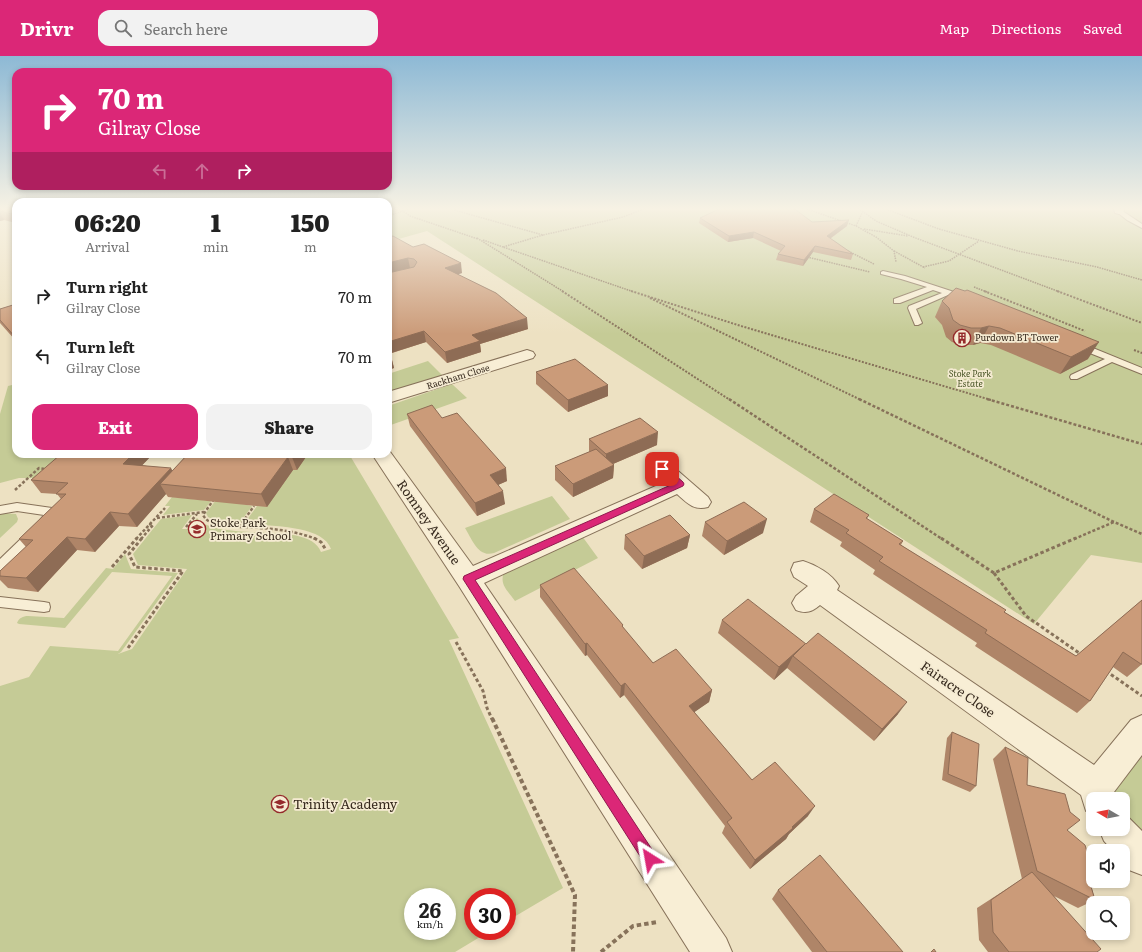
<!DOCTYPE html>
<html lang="en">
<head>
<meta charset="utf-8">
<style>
  :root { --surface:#fff; --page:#f2f2f2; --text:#222; --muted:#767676; --accent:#db2777 }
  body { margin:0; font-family:Literata,serif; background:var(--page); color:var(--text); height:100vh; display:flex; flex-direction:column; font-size:15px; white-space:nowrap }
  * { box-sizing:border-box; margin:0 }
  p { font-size:13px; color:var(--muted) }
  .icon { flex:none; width:22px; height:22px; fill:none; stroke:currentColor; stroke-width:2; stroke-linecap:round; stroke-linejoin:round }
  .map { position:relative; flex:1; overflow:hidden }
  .drawer { position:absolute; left:12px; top:142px; width:380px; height:260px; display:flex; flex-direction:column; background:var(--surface); border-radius:12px; box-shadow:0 2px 6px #0003 }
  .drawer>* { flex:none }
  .top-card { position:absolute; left:12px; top:12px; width:380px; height:122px; border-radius:12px; box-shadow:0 2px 6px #0003; background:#db2777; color:#fff; overflow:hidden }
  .needle { width:26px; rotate:280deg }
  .buttons { position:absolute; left:1086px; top:736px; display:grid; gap:8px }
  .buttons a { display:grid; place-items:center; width:44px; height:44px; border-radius:8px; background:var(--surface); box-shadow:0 2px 6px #0003; font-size:20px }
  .speed { position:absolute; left:404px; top:832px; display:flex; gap:8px; font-size:20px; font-weight:700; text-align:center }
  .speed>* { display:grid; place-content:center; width:52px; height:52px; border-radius:50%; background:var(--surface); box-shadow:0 2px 6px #0003; line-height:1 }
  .speed small { font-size:10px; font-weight:400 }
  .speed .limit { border:6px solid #d22; background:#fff; color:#111 }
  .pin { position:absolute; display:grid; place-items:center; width:34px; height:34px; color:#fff; margin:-17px; border-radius:8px; box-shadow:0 2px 6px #0006 }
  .me { position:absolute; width:44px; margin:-22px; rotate:326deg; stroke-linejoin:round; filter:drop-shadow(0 0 3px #0008) }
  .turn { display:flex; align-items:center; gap:14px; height:84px; padding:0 20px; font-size:18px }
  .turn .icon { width:52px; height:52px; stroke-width:2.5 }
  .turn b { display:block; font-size:28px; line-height:34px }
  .lanes { display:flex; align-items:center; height:38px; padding:0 20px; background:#0003; justify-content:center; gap:20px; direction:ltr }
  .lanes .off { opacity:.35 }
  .eta { display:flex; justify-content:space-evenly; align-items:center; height:68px; text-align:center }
  .eta b { font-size:24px; font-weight:800; line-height:28px }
  .cta { display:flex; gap:8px; margin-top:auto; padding:8px 20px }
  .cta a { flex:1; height:46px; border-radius:12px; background:var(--accent); color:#fff; font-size:16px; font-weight:800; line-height:46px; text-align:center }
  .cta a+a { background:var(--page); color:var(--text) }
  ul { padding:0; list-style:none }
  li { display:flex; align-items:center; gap:12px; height:60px; padding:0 20px }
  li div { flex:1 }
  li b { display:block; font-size:15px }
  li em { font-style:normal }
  header { display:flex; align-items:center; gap:24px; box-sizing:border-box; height:56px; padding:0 20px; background:var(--accent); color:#fff }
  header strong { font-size:19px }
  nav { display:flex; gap:22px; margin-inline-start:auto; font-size:14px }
  .search { width:280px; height:36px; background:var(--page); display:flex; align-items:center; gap:10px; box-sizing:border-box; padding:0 14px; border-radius:12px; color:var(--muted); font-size:15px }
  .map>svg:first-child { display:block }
</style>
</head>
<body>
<header>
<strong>Drivr</strong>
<div class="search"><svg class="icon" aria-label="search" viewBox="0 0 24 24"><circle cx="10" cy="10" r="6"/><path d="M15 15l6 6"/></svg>Search here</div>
<nav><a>Map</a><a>Directions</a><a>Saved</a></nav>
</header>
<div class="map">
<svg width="1142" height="896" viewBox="0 0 1142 896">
  <rect width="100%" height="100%" fill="#ede1c2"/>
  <g fill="#c5cb96" fill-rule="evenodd">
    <path d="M388,152H1142V507L1091,499L1034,568L427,175L388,186Z"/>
    <path d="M428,305L443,320L388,338V318Z"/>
    <path d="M16,328V398H74L41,422H19L0,427V358L8,330Z"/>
    <path d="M452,328L467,342L388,370V350Z"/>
    <path d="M308,398H349L459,582L449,584L563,832L507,865V841H473V875H490L455,896H0V630L29,621L50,590L118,595L172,520L112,516L65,572L19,568L17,567C19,562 23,560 28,560L64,562L106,512L113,513L125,498L131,513L178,517L121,596L118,598L132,593L187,513L138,509L133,498L161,463L192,459L182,473H188L197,462C219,488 309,463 321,496L331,493C323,468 266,470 244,468L257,450L267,451L242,448L252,450L239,468L217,465L208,461L206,457L240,413ZM413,841H447V875H413Z"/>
    <path d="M552,440L570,463L494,497C478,502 472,483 465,472Z"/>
    <path d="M172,441L211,445L204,454L163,459L170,450H165Z"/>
    <path d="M0,457L16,458L18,463L17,466L0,482Z"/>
    <path d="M582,480L598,502L515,545C508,535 499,529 504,516Z"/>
    <path d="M1142,699V786L1123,766V743H1111L1112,733Z"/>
  </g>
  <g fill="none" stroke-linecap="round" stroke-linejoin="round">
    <defs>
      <g id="lane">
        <path d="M1117,154H1121L1142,168V172L1127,164L1117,156Z"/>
        <path d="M883,215L905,220L951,235L968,242L964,244L948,239L916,253L922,267L918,269H915L908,252L909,250L942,237L933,234L900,247H894V243L927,231L901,223L881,218V216Z"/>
        <path d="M1077,288H1083L1142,312V318L1112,306L1077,323H1071L1070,321L1071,319L1105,303L1077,292Z"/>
        <path d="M17,447L52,452L56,453L58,458C54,464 49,469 42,467L40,464L44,459L17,455L0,458V450Z"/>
        <path d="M33,474L37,475L39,478L37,481L4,514L0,516V503L29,475Z"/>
        <path d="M0,541L44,546L49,547L50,551L49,555L44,556L0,551Z"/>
      </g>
      <g id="street">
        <path d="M1114,152H1124V155L1119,158L1115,157Z"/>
        <path d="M527,294L533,296L535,299L533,302L388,347V336Z"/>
        <path d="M388,393L473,510L665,426L653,413L656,408L663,406L670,408L708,441L711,446L708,451C694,455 687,447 677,438L484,527L726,882L732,896H690L459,530L372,398H388Z"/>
        <path d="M803,505C816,509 832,518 839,530L837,534L1094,709L1131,664L1142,659V699L1114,736L1115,743H1093V758L1086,755L1081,739L820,549C812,556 806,558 796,554L792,547L796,540L808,530L794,521L791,514L794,507Z"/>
        <path d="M1123,759L1128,761L1142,775V819L1129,814L1123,806V795H1113L1104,785L1099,773H1123Z"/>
      </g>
    </defs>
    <use href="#lane" stroke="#87725a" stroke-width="2"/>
    <use href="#street" stroke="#87725a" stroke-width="2"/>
    <g stroke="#87725a" stroke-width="1.5" stroke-dasharray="1.5 1" stroke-linecap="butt">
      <path d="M389,152L403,155L410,160L478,183"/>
      <path d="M447,152L543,179L623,161L646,152"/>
      <path d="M804,152L856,170L876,181L894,195L896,206"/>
      <path d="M858,152L876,165L913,181L1060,236"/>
      <path d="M883,152L939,173L1018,195L1097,211L1142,224"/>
      <path d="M388,160L412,152"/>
      <path d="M856,170L863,155"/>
      <path d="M864,173L908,180"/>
      <path d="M543,179L503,191L634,236"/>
      <path d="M477,182L564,236"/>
      <path d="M483,184L503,191"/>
      <path d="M848,195L874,208"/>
      <path d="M894,195L925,212"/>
      <path d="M807,201L870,216"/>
      <path d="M923,211L949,205L979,185"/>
      <path d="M974,231L987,236"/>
    </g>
    <g stroke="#87725a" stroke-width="2" stroke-dasharray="2 1.5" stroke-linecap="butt">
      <path d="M562,235L730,344"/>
      <path d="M631,235L741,270L991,344"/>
      <path d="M984,235L1085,275"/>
      <path d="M1057,235L1142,267"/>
      <path d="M650,242L861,344"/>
      <path d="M1134,294L1142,297"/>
    </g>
    <g stroke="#87725a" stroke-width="2.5" stroke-dasharray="3 2" stroke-linecap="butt">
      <path d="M729,343L942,483"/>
      <path d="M859,343L1114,466L1142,478"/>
      <path d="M987,343L1142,388"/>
      <path d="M15,434L39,412L45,413"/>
      <path d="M214,443L203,459C207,466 213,468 221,470C253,472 286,471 316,483"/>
      <path d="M157,462L204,456"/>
      <path d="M186,471L197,458"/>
      <path d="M239,471L254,450"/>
      <path d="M136,483L165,452"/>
      <path d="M141,483L153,469L149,468"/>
      <path d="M1074,483L1114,466"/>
    </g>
    <g stroke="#87725a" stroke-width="3" stroke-dasharray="3.5 2.5" stroke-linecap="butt">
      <path d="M314,482L321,486L326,494"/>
      <path d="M941,482L994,517L1076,482"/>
      <path d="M112,511L137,482"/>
      <path d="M994,517L1026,560L1082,599"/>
      <path d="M456,586L483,635L487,652L492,663"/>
      <path d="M128,592L183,515L135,511L129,498L142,482"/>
      <path d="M1106,615L1142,640"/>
    </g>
    <g stroke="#87725a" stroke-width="4" stroke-dasharray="4.5 3" stroke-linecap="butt">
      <path d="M492,662L575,839L573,896"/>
      <path d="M601,896L633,870L657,866"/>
    </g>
    <use href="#lane" fill="#f8eed5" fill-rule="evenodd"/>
    <use href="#street" fill="#f8eed5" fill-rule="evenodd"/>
  </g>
  <g fill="#af8568" fill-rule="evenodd">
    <path d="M0,152H16V167L4,164L0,165Z"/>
    <path d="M700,162L812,166L847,170L830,183L853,198L851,204L813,196L803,210L776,204L778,198L781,195L753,182L728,186L699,167Z"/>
    <path d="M388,181L462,217L458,218L528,273L480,288L481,296L447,307L426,286L389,298L391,300L394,312L388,314ZM410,212H411L392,216Z"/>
    <path d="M942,245L1088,303L1060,318L991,289L980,287L973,289H963L952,286L946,281L942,269L935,261Z"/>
    <path d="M16,248V285L0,267V253Z"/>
    <path d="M536,316L608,329V340L568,356L536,328Z"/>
    <path d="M407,358L442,362L507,425L498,429L505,448L477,460L410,370Z"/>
    <path d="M589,383L657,389L613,408L614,409L613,422L573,441L555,424V410L589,396Z"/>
    <path d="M61,398H153L142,409L172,415L188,398H308L297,414H293L267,451L168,441L166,438L137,471L119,470L95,496L77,494L38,536L8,532L0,524V515L26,491L19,483L61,443L57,438L41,437L31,424Z"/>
    <path d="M814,453L869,459L867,463L903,485L901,489L1004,556L1076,600L1142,544V608L1127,621L1113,611L1090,645L1077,657L975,590L977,587L873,518L875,514L840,490L842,486L810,466Z"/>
    <path d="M705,466L763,477L724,499L702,480Z"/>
    <path d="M625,479H690L687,492L642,513L624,493Z"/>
    <path d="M540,529L623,569V572L653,607L712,634L709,646L694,656L752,724L808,760L789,778L786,783L750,813L722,777L725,770L624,639L620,642L587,599L585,600L540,541Z"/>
    <path d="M722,564L806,588L898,658L874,685L787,612L774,624L718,577Z"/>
    <path d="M952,676L976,730L970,736L942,724L947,682Z"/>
    <path d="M1005,691L1027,729L1067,774L1093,816V819L1089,822L1095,844L1078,852L1054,840L1097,896H988L979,884L977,852L1022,823L993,703Z"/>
    <path d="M778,834L903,896H812L772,843Z"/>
  </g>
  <g fill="#8e6c55">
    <path d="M0,156L4,164L0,165Z"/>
    <path d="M849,164L847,170L825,186L827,180Z"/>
    <path d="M754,176L753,182L728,186L729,180Z"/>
    <path d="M815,190L813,196L803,210L804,204Z"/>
    <path d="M408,202L410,212L388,217V207Z"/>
    <path d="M461,207L462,217L446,222L445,212Z"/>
    <path d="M527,262L528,273L480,288L481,296L447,307L445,296L472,279Z"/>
    <path d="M989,270L980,287L973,289L981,272Z"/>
    <path d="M424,275L426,286L388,298V286Z"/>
    <path d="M1099,286L1088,303L1060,318L1071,301Z"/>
    <path d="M391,300L394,312L388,314V301Z"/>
    <path d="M608,329V340L568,356V344Z"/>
    <path d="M658,376L657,389L606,411V398Z"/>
    <path d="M133,398H153L131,421L123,408Z"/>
    <path d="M294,398H308L297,414L292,401Z"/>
    <path d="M288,401L293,414L267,451L261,438Z"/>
    <path d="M614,409L613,422L573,441V428Z"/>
    <path d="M171,412L178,425L160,428L166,438L137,471L128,458Z"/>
    <path d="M506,412L507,425L491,432L490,419Z"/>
    <path d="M503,435L505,448L477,460L475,447Z"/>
    <path d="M110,456L119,470L95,496L85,483Z"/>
    <path d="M767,463L763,477L724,499L727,485Z"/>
    <path d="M690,479L687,492L642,513L644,500Z"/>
    <path d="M67,481L77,494L38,536L26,522Z"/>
    <path d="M587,587V599L585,600V588Z"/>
    <path d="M805,588L793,600L787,612L774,624L779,611Z"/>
    <path d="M625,627L624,639L620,642L621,630Z"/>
    <path d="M712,634L709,646L686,662L689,650Z"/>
    <path d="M907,646L898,658L874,685L882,673Z"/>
    <path d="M815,750L808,760L789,778L786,783L750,813L755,804L792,771Z"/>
  </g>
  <g fill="#cb9b79" stroke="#8e6c55">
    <path d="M0,152H16V159L0,155Z"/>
    <path d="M721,152H789L796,154L812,166L849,164L827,180L853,198L815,190L804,204L778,198L785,190L754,176L729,180L700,162Z"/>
    <path d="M393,180L413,191L424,188L461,207L445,212L496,237L527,262L472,279L480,285L445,296L424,275L388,286V217L414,211L417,206L414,203L408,202L388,207V181Z"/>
    <path d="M956,232L965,235L967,234L1099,286L1071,301L1000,272L989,270L981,272H971L960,269L953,264L949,252L942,245Z"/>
    <path d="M16,248V282L0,264V253Z"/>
    <path d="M388,297L391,300L388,301Z"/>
    <path d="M575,303L608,329L568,344L536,316Z"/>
    <path d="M432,349L442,362L457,357L506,412L490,419L503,435L475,447L407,358Z"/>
    <path d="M640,362L658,376L606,398L589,383Z"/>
    <path d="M596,393L614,409L573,428L555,410Z"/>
    <path d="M61,398H133L123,408L171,412L128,458L110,456L85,483L67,481L26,522L0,520V515L33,484L19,483L66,438H56L68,427L31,424Z"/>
    <path d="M188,398H294L292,401H288L261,438L160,428Z"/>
    <path d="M834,438L869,459L866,462L903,485L899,488L1006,554L1004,556L1076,600L1142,544V608H1141L1123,596L1090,645L985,577L987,574L879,505L883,501L846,477L849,474L814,453Z"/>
    <path d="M744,446L767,463L727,485L705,466Z"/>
    <path d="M670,459L690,479L644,500L625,479Z"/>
    <path d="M574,512L623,569L622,570L653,607L676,593L712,634L689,650L752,724L775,706L815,750L792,771L793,772L755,804L727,766L732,762L625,627L621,630L587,587L585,588L540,529Z"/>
    <path d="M748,543L806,588L818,577L907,646L882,673L793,600L805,588L779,611L722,564Z"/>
    <path d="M952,676L979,688L976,730L948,718Z"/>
    <path d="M1005,691L1028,702L1027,729L1065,738L1070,756L1080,764L1067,774L1085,789L1093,816V819L1087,817L1095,844L1037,815Z"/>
    <path d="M820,799L903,896H827L778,834Z"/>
    <path d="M1032,816L1101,893L1097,896H1009L993,876L991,844Z"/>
    <path d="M934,893L936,896H931Z"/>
  </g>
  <linearGradient id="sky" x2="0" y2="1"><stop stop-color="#8db9d5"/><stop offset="0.55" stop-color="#f7f2e4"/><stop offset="1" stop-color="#f7f2e4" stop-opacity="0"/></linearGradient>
  <rect width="1142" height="278" fill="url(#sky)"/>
  <path fill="#db2777" stroke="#8e194d" d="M659,411H666L683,426L684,428L683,430L475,524L655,798L657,803L655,808L650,810L645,808L463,523L464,520L673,428L659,415L658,413Z"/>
  <defs>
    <symbol id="building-ring" viewBox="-11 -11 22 22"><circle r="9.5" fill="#f5ebd2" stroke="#952a2b" stroke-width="1.5"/><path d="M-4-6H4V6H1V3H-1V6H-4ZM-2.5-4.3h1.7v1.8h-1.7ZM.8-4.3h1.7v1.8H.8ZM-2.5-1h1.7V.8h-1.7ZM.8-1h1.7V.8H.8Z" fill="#952a2b"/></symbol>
    <symbol id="school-ring" viewBox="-11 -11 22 22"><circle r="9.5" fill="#f5ebd2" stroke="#952a2b" stroke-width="1.5"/><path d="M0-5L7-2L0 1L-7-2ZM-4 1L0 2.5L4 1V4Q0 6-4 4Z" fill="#952a2b"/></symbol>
  </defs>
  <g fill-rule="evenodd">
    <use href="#building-ring" x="952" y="272" width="20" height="20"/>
    <use href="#school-ring" x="187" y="463" width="20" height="20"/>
    <use href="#school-ring" x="270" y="738" width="20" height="20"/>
  </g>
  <g text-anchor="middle" stroke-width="3.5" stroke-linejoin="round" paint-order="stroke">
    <g font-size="9" fill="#372a1e" stroke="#f5ebd2" text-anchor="start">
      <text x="975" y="285">Purdown BT Tower</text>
    </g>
    <g font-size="9" font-style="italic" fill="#475324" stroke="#f5ebd2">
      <text x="970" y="321">Stoke Park<tspan x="970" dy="10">Estate</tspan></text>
    </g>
    <g font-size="9" fill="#372a1e" stroke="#f5ebd2">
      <text transform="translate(458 321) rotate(-17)" y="3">Rackham Close</text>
    </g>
    <g font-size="11" fill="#372a1e" stroke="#f5ebd2" text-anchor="start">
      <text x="210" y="471">Stoke Park<tspan x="210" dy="13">Primary School</tspan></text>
    </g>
    <g font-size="13" fill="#372a1e" stroke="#f5ebd2">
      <text transform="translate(429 466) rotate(55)" y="5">Romney Avenue</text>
      <text transform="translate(958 633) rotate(35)" y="5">Fairacre Close</text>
    </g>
    <g font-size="13" fill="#372a1e" stroke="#f5ebd2" text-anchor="start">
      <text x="293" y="753">Trinity Academy</text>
    </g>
  </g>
</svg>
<div class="buttons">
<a><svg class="needle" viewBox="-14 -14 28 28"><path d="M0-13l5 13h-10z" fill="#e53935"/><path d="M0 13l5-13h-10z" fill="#767676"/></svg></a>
<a><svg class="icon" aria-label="sound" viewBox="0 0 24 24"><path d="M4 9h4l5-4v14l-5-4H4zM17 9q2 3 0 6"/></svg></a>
<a><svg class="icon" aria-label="search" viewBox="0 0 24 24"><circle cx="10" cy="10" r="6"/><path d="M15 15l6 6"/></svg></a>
</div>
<div class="speed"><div>26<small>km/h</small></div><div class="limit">30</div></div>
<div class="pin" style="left:662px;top:413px;background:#d93025"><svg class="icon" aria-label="arrive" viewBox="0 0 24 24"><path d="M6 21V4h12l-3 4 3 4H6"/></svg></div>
<svg class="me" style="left:650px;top:803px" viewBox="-20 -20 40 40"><path d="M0-17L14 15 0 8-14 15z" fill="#db2777" stroke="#fff" stroke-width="4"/></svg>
<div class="top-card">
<div class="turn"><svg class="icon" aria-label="right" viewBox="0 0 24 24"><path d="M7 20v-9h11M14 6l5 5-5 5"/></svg><div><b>70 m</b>Gilray Close</div></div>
<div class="lanes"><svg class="icon off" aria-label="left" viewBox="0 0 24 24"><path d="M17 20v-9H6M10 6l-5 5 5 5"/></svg><svg class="icon off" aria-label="ahead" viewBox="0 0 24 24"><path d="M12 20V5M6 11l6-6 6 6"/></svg><svg class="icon" aria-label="right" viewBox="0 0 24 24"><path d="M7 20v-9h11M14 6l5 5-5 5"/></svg></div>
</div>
<section class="drawer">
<div class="eta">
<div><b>06:20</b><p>Arrival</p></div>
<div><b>1</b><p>min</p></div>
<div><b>150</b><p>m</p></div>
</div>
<ul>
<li><svg class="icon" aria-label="right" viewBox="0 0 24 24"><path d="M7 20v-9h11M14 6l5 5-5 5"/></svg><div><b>Turn right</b><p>Gilray Close</p></div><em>70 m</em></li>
<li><svg class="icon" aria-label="left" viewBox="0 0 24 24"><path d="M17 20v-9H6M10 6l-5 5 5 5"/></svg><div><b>Turn left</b><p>Gilray Close</p></div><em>70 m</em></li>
</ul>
<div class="cta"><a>Exit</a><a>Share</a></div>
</section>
</div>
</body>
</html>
